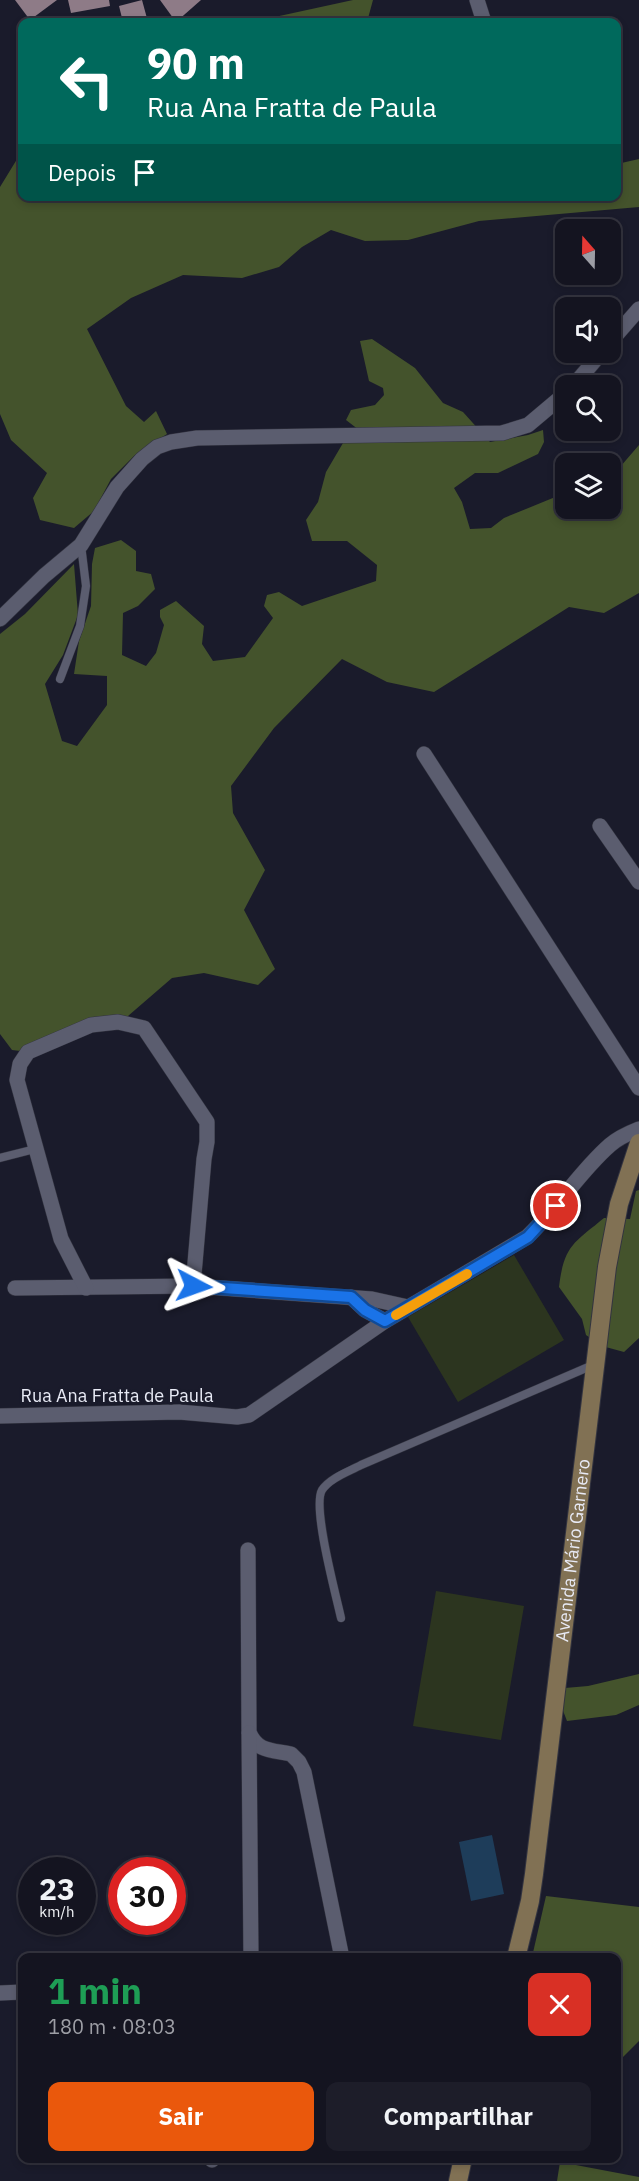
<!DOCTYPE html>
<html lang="pt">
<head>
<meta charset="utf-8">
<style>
  :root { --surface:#141420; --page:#1d1d29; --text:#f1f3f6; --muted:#9d9ea5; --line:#33333e; --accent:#ea580c }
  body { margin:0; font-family:"IBM Plex Sans",sans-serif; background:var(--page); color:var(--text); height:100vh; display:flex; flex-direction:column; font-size:22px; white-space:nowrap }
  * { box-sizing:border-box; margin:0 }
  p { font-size:20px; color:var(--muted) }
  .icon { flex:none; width:33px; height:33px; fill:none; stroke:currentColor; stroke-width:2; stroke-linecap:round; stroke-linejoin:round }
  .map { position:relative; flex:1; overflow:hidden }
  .side { position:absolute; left:18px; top:1953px; width:603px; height:210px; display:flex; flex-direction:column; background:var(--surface); border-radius:12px; box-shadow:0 3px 9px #0003,0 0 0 2px var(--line) }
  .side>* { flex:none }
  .top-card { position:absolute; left:18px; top:18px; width:603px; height:183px; border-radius:12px; box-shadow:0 3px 9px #0003,0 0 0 2px var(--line); background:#00695c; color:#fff; overflow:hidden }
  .needle { width:39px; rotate:340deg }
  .fabs { position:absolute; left:555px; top:219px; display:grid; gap:12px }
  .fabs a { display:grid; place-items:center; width:66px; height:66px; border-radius:12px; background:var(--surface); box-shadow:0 3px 9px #0003,0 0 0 2px var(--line); font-size:30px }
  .speed { position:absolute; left:18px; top:1857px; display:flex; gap:12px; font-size:30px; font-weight:700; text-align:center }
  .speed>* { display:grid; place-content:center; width:78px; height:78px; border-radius:50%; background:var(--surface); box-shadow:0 3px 9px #0003,0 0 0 2px var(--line); line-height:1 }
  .speed small { font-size:15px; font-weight:400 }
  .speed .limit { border:9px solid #d22; background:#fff; color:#111 }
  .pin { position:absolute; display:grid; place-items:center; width:51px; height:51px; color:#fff; margin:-26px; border:3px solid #fff; border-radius:50%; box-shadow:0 2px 6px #0007 }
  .me { position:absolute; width:66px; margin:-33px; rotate:94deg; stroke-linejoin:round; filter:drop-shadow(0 0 4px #0008) }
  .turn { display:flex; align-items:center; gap:21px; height:126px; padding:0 30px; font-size:27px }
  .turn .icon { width:78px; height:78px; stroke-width:2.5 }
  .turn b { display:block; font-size:42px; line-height:51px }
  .then { display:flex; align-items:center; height:57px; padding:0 30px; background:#0003; gap:12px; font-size:22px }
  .round { display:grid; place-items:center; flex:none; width:63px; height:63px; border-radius:12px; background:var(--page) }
  .headline { display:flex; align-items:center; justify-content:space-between; height:102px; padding:0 30px }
  h1 { font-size:36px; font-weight:700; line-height:45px; color:#1e9e55 }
  .primary-button { display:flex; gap:12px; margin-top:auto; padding:12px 30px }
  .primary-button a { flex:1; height:69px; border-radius:12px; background:var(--accent); color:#fff; font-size:24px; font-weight:700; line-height:69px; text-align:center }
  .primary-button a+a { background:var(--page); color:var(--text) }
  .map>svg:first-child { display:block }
</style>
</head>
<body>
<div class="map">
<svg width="639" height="2181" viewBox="0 0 639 2181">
  <rect width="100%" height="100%" fill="#1a1b2b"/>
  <g fill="#2c351f">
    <path d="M514,1255L564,1340L458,1402L408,1317Z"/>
    <path d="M436,1591L524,1606L501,1740L413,1726Z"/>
  </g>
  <g fill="#44532c">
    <path d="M353,0H373L367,22H252Z"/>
    <path d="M22,151V196H616L617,164L639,159V207L479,221L408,240L365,241L331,230L302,247L279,267L242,278L183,275L131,298L87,329L126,406L144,422L156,411L167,434L135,455L111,479L94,511L74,528L40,520L33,498L47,473L11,440L0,414V187Z"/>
    <path d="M372,339L415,368L443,403L463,412L490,442L528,435L543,430L544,442L538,454L498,473H475L454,488L462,502L470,529L491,528L504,518L565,493L566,508H610L611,475L614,474L639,445V593L604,613L569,607L434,692L387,682L342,659L274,728L231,786L233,813L265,870L244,910L275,969L258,985L204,973L172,978L128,1016L37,1053L12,1050L0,1034V634L25,614L74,564L78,615L63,655L45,684L62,741L77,746L107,705V676L74,674L79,641L91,606L92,564L95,548L121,540L136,551V571L151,574L155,589L138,606L123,613L122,655L146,666L156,653L164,625L160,617V610L176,601L204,626L202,644L213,661L245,657L273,618L264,606L267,595L279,592L302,606L376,581L377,565L347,541H312L306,520L318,502L326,472L343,443L359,430L346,420L351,410L375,405L384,395L383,388L369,381L360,341Z"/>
    <path d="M639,1190V1338L624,1352L602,1346L586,1335L582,1319L559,1287C564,1245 574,1243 604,1218L630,1219L636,1191Z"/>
    <path d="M639,1674V1705L616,1715L567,1721L562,1708L565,1688L588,1686Z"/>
    <path d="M546,1896L639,1907V2041L617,2063L616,1958L532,1957Z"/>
    <path d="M560,2162L639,2177V2181H557Z"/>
  </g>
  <path fill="#1e3d5a" d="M492,1835L504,1894L471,1901L459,1842Z"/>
  <g fill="#8e7b87">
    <path d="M15,0H57L30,20Z"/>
    <path d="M68,0H109L110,6L71,13Z"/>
    <path d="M142,0L148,22H123L119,6Z"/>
    <path d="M160,0H201L176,22Z"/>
  </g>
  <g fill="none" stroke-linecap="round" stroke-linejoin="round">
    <defs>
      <g id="lane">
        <path d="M60,679L80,626L86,586L81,545"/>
        <path d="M0,1158L35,1149"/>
        <path d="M341,1618C336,1595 312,1507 322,1490C330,1478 348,1472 361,1465L593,1365"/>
      </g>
      <g id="street">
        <path d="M477,0L484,22"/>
        <path d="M610,342L639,309"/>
        <path d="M573,386L602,352"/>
        <path d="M0,619L44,576L81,545L117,487L142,459L157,447L171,442L197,438L502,433L528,425L566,393"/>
        <path d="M424,754L639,1088"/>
        <path d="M600,826L639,882"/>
        <path d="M15,1288L193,1286"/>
        <path d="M86,1288L61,1239L17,1080L20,1064L28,1052L91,1025L118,1022L144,1028L207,1122V1142L204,1159L193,1286L372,1299L408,1307"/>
        <path d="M351,1297L365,1310L385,1321"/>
        <path d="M0,1416L179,1412L237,1417L249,1415L385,1321L527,1237C557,1209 579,1172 610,1145C618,1138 629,1133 639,1129"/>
        <path d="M248,1550L249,1732C257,1752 272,1750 291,1754L299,1762L304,1772L342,1958"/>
        <path d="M249,1733L251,1958"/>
        <path d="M0,1993L22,1992"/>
        <path d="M212,2158V2160"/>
      </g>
      <g id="secondary">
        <path id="s1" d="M516,1958L530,1901L534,1874L607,1267L619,1204L639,1143"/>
        <path d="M458,2181L463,2158"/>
      </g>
    </defs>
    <use href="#lane" stroke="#333440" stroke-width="9"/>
    <use href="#street" stroke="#333440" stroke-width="16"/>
    <use href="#secondary" stroke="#333440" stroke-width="20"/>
    <use href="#lane" stroke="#5b5d6f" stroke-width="8"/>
    <use href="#street" stroke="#5b5d6f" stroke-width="15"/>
    <use href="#secondary" stroke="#817154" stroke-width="18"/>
  </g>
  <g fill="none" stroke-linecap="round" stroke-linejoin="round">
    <defs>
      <path id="route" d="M194,1286L351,1297L365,1310L385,1321L528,1237L556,1206"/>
    </defs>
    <use href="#route" stroke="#114b97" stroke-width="15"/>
    <use href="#route" stroke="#1a73e8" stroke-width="10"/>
    <path stroke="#f59e0b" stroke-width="10" d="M396,1315L467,1274"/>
  </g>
  <g text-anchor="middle" stroke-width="5" stroke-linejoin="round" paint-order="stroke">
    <g font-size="18" fill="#e8eaf5" stroke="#1a1b2b">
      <text x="117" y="1402">Rua Ana Fratta de Paula</text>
      <text dy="6" stroke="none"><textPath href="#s1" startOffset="412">Avenida Mário Garnero</textPath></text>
    </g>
  </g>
</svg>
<div class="fabs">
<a><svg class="needle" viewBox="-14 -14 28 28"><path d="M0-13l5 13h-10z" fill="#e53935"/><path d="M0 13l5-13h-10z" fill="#9d9ea5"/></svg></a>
<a><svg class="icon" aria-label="sound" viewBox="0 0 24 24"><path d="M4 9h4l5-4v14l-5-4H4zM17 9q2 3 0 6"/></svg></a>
<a><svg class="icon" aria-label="search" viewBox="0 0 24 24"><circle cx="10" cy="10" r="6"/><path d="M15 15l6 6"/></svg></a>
<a><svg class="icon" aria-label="layers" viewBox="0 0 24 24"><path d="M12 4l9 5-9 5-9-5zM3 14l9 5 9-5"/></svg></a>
</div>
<div class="speed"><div>23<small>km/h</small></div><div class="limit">30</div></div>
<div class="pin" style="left:556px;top:1206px;background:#d93025"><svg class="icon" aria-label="arrive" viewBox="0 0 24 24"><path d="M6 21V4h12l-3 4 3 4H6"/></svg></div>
<svg class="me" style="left:194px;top:1286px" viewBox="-20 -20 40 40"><path d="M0-17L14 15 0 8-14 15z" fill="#1a73e8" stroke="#fff" stroke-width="4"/></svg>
<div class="top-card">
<div class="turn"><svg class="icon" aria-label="left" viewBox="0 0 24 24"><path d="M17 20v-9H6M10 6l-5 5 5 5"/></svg><div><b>90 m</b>Rua Ana Fratta de Paula</div></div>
<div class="then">Depois<svg class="icon" aria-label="arrive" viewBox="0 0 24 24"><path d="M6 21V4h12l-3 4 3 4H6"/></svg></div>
</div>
<section class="side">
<div class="headline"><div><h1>1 min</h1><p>180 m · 08:03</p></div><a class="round" style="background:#d93025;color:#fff"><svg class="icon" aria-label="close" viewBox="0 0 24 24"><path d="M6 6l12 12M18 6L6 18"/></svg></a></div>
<div class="primary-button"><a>Sair</a><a>Compartilhar</a></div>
</section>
</div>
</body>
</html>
